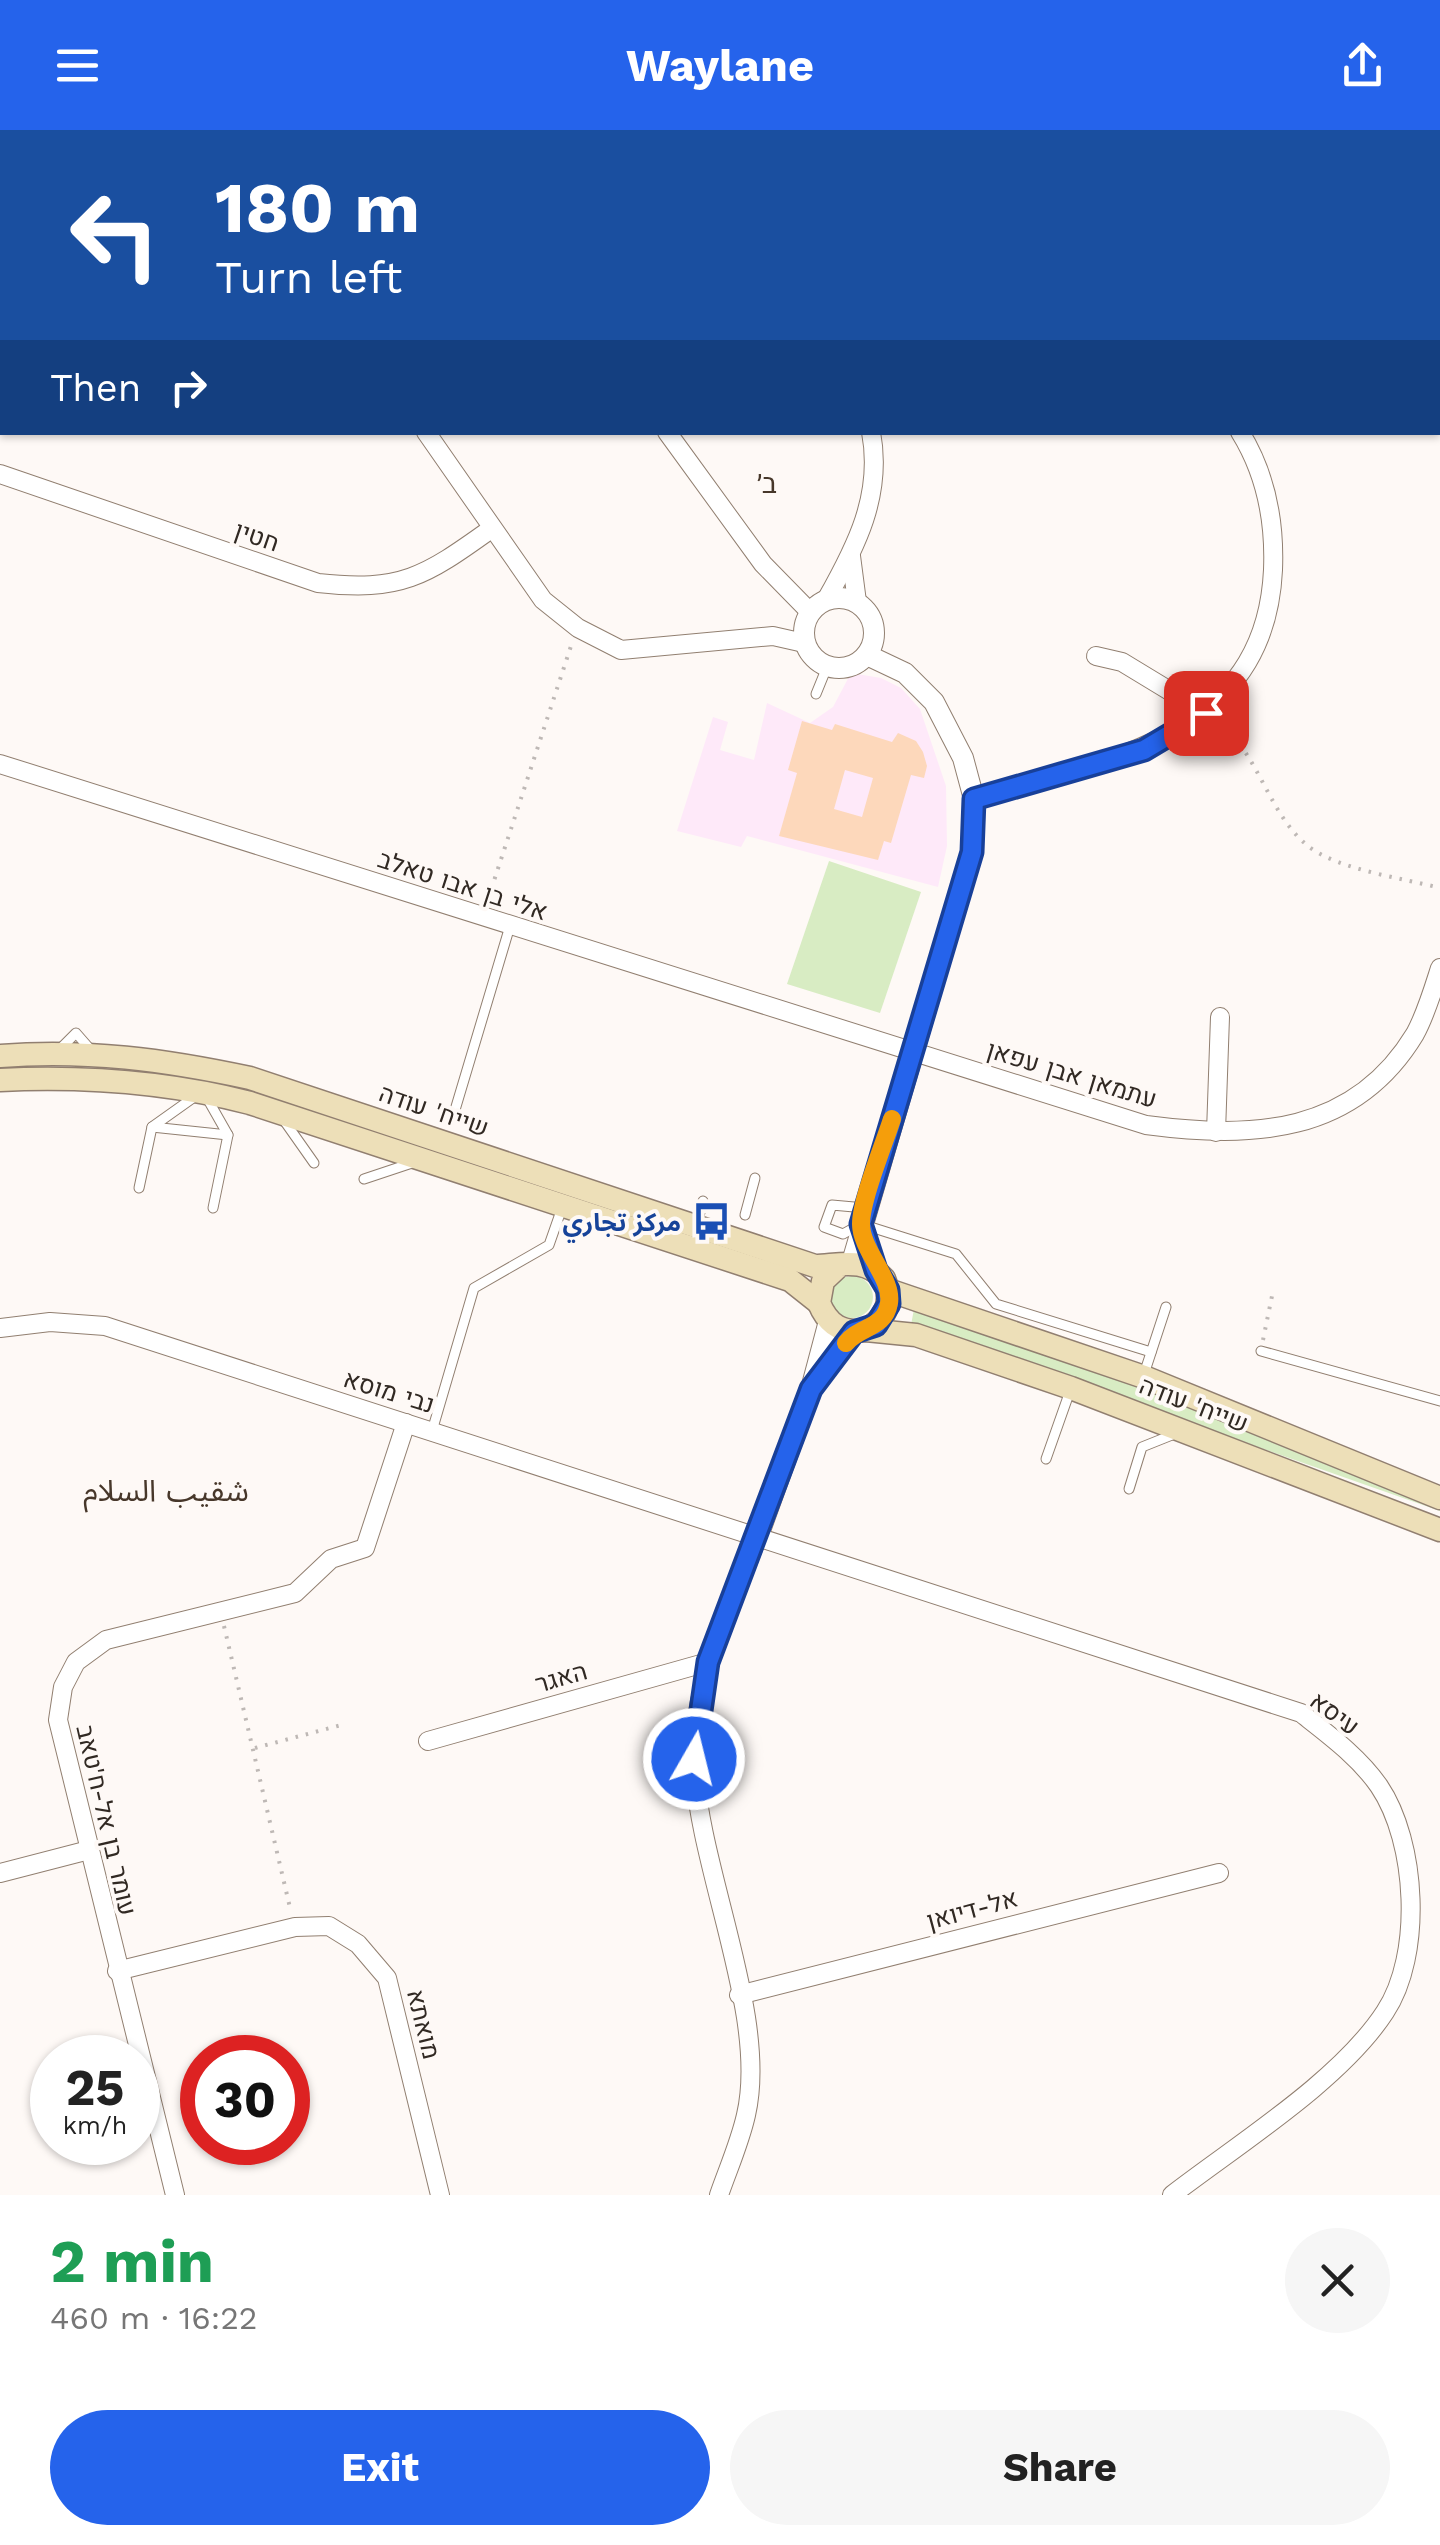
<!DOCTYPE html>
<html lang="en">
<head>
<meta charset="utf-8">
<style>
  :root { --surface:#fff; --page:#f6f6f6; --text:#222; --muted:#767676; --accent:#2563eb }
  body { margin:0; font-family:"Work Sans","Noto Sans Arabic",Heebo,sans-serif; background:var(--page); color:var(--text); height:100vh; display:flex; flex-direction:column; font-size:38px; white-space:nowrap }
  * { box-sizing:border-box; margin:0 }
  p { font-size:32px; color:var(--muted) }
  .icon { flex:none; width:55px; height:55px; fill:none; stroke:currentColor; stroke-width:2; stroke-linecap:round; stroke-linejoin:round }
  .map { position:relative; height:2065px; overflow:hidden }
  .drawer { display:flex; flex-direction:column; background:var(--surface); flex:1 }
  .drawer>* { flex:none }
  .top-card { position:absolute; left:0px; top:0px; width:1440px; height:305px; box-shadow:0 2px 8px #0004; background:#1a4fa0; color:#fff; overflow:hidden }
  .speed { position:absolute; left:30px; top:1905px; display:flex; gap:20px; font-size:50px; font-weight:700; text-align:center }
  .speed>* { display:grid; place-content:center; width:130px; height:130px; border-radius:50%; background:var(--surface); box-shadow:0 2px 8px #0004; line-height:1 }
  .speed small { font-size:25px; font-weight:400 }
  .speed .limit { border:15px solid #d22; background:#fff; color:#111 }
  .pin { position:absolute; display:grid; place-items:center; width:85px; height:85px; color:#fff; margin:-42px; border-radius:20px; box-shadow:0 5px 15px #0006 }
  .me { position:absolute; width:110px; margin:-55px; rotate:8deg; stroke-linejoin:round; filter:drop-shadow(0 0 8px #0008) }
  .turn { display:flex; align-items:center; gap:35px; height:210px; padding:0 50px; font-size:45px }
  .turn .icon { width:130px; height:130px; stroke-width:2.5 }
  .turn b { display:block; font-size:70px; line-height:85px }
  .then { display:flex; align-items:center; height:95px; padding:0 50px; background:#0003; gap:20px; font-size:38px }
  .round { display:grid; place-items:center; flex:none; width:105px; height:105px; border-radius:52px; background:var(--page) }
  .summary { display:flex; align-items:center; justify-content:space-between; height:170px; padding:0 50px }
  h1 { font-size:60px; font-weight:700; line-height:75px; color:#1e9e55 }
  .action { display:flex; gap:20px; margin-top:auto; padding:20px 50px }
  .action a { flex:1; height:115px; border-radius:60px; background:var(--accent); color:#fff; font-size:40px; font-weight:700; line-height:115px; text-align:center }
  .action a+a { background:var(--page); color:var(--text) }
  header { display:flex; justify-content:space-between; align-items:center; height:130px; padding:0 50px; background:var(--accent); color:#fff; font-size:45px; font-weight:700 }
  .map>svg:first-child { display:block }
</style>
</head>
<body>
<header><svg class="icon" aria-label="menu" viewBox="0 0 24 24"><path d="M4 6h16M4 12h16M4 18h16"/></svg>Waylane<svg class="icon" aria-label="share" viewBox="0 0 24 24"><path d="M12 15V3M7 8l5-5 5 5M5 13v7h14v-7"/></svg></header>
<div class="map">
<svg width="1440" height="2065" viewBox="0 0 1440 2065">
  <rect width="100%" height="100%" fill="#fef9f6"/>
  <path fill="#fee9f9" d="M851,543L881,548L901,558L920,579L946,656L947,716L938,757L747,706L741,717L677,701L713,587L728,592L720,620L754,630L767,573L810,593L833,577Z"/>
  <g fill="#d8ecc3">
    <path d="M829,731L921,762L880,883L787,854Z"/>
    <circle cx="852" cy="1167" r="21"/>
    <path d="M914,1179L1440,1361V1381L911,1195Z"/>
  </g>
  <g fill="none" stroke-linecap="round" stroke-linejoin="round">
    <path stroke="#7fbdd3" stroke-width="6" d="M464,0L465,2"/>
  </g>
  <path fill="#fdd8bb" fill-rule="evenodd" d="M802,591L832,600L835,594L892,612L898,603L916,611L923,622L927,636L924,648L911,645L891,713L884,711L878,730L779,706L797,643L788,640ZM845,640L873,648L862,687L834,679Z"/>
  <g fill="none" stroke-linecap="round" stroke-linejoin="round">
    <defs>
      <g id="service">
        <path d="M816,564L827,537"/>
        <path d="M60,919L76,903L90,919"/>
        <path d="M207,968L228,1005L213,1078"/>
        <path d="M455,980L510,796"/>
        <path d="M283,989L314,1033"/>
        <path d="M152,997L228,1005"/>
        <path d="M364,1049L415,1032"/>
        <path d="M139,1058L152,997L197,965"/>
        <path d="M865,1078L832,1075L824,1097L843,1104L861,1094L956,1124L996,1174L1151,1222"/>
        <path d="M745,1085L755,1048"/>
        <path d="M696,1097L703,1071"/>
        <path d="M1261,1221L1440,1271"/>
        <path d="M1144,1244L1166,1177"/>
        <path d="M432,1301L474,1158L549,1115L562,1078"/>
        <path d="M1046,1329L1070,1261"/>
        <path d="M1129,1359L1142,1317L1177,1303"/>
      </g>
      <g id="minor">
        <path d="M690,0L692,2"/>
        <path d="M1037,0L1039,2"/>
        <path d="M1367,0L1368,2"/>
        <path d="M0,98H2"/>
        <path d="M1438,111L1440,116"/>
        <path d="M426,302L543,470L578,498L621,520L773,506L804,513"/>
        <path d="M667,302L763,434L810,482"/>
        <path d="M0,344L318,453C401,462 424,447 491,399"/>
        <path d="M851,426L857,472"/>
        <path d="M826,470C856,417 883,365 871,302"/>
        <path d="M1096,526L1122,532L1206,583"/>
        <path d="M0,634L1146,995C1252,1009 1354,1005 1415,904C1426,884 1433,860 1440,838"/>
        <path d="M974,669C1104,631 1265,609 1273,440C1275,391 1266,344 1240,302"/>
        <path d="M1216,1002L1220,887"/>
        <path d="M0,1198L50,1192L105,1196L1301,1583C1329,1605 1359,1627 1379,1656C1417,1712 1423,1825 1385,1882C1340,1951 1238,2014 1172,2065"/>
        <path d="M428,1611L708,1532"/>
        <path d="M0,1743L89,1720"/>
        <path d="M117,1841L295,1797L329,1796L358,1814L387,1848L440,2065"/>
        <path d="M739,1865L1219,1743"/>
        <path d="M175,2065L58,1590L63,1557L76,1532L106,1510L295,1463L331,1429L365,1418L406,1293"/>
        <path d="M719,2065C728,2039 740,2012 746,1985C769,1886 698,1739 694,1632C692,1556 731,1475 758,1406"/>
      </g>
      <g id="tertiary">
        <circle cx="839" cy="503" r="35"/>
        <path d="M852,1132L972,722L974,669L963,628L934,572L905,543L867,525"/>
        <path d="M818,1250L854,1202"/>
        <path d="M758,1406L811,1259L829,1191"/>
      </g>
      <g id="secondary">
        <path d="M0,926C86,919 166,930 250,948L815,1136C841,1135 865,1127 884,1149C893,1171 887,1188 866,1200C842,1204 828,1195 819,1173L823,1151L840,1135"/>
        <path d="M0,950C85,946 168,952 250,973L790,1150L819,1173"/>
        <path d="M888,1160L1144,1247L1440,1368"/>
        <path d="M866,1200L916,1205L1071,1258L1440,1400"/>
      </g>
    </defs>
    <use href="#service" stroke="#917f70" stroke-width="11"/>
    <use href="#minor" stroke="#917f70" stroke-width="20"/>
    <use href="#tertiary" stroke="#917f70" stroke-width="22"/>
    <use href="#secondary" stroke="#917f70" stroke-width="25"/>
    <g stroke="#beb8b5" stroke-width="4" stroke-dasharray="2.5 8" stroke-linecap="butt">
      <path d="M441,0L444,2"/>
      <path d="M477,0L478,2"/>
      <path d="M1218,592C1259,623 1268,684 1308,716C1338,740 1403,748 1440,758"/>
      <path d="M488,769L571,516"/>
      <path d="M1263,1210L1272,1166"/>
      <path d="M224,1496L291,1782"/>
      <path d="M255,1618L345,1594"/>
    </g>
    <use href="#service" stroke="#fff" stroke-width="9"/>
    <use href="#minor" stroke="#fff" stroke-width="18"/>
    <use href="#tertiary" stroke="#fff" stroke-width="20"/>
    <use href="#secondary" stroke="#eddfb8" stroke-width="22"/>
  </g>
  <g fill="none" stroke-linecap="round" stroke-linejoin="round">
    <defs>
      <path id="route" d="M694,1629L708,1532L811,1259L854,1202L876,1195L889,1174L888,1160L876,1140L861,1094L972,722L974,669L1144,620L1206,583"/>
    </defs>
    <use href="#route" stroke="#184099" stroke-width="25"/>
    <use href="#route" stroke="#2563eb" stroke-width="18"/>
    <path stroke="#f59e0b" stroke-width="18" d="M846,1213C859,1196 885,1199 889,1173C893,1149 861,1120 861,1094C861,1070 884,1014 892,989"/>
  </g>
  <defs>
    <symbol id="bus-bare" viewBox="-9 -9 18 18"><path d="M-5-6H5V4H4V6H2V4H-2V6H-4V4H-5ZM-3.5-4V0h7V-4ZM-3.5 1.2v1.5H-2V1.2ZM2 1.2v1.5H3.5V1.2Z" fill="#1a4fb4" stroke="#fef9f6" stroke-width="2.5" paint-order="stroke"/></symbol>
  </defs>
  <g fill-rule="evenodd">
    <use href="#bus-bare" x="684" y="1064" width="55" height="55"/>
  </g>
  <g text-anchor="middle" stroke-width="8" stroke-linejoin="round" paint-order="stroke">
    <g font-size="25" fill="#312923" stroke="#fef9f6">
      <text transform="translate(257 406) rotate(19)" y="9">חטין</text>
      <text transform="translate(463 755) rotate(18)" y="9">אלי בן אבו טאלב</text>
      <text transform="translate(1072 944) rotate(17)" y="9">עתמאן אבן עפאן</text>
      <text transform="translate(434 980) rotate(19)" y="9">שייח' עודה</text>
      <text transform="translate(389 1261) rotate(17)" y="9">נבי מוסא</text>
      <text transform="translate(1194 1274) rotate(21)" y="9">שייח' עודה</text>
      <text transform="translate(561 1547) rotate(-16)" y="9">האגר</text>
      <text transform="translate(1335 1583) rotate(37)" y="9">עיסא</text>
      <text transform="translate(107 1690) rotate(77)" y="9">עומר בן אל-ח'טאב</text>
      <text transform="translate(972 1779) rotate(-15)" y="9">אל-דיואן</text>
      <text transform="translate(424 1894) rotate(76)" y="9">מואתא</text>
    </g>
    <g font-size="25" font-weight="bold" fill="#164399" stroke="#fef9f6" text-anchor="end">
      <text x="681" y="1101">مركز تجاري</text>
    </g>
    <g font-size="28" fill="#47372a" stroke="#fef9f6">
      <text x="767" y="363">ב׳</text>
    </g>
    <g font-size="30" fill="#47372a" stroke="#fef9f6">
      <text x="166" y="1371">شقيب السلام</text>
    </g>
  </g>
</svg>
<div class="speed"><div>25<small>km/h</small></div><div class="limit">30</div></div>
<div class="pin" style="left:1206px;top:583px;background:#d93025"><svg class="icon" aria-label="arrive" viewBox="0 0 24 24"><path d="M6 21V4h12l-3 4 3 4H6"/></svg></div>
<svg class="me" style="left:694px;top:1629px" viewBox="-20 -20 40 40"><circle r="17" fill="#2563eb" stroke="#fff" stroke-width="3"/><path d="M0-11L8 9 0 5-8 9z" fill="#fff"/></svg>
<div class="top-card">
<div class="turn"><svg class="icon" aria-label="left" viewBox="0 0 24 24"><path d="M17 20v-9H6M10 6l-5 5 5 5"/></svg><div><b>180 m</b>Turn left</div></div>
<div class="then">Then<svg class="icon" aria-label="right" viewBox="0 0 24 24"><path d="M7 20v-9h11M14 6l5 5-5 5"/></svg></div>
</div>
</div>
<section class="drawer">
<div class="summary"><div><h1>2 min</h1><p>460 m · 16:22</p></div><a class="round"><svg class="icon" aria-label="close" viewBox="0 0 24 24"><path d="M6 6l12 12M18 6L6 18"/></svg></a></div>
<div class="action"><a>Exit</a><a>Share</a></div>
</section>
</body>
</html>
